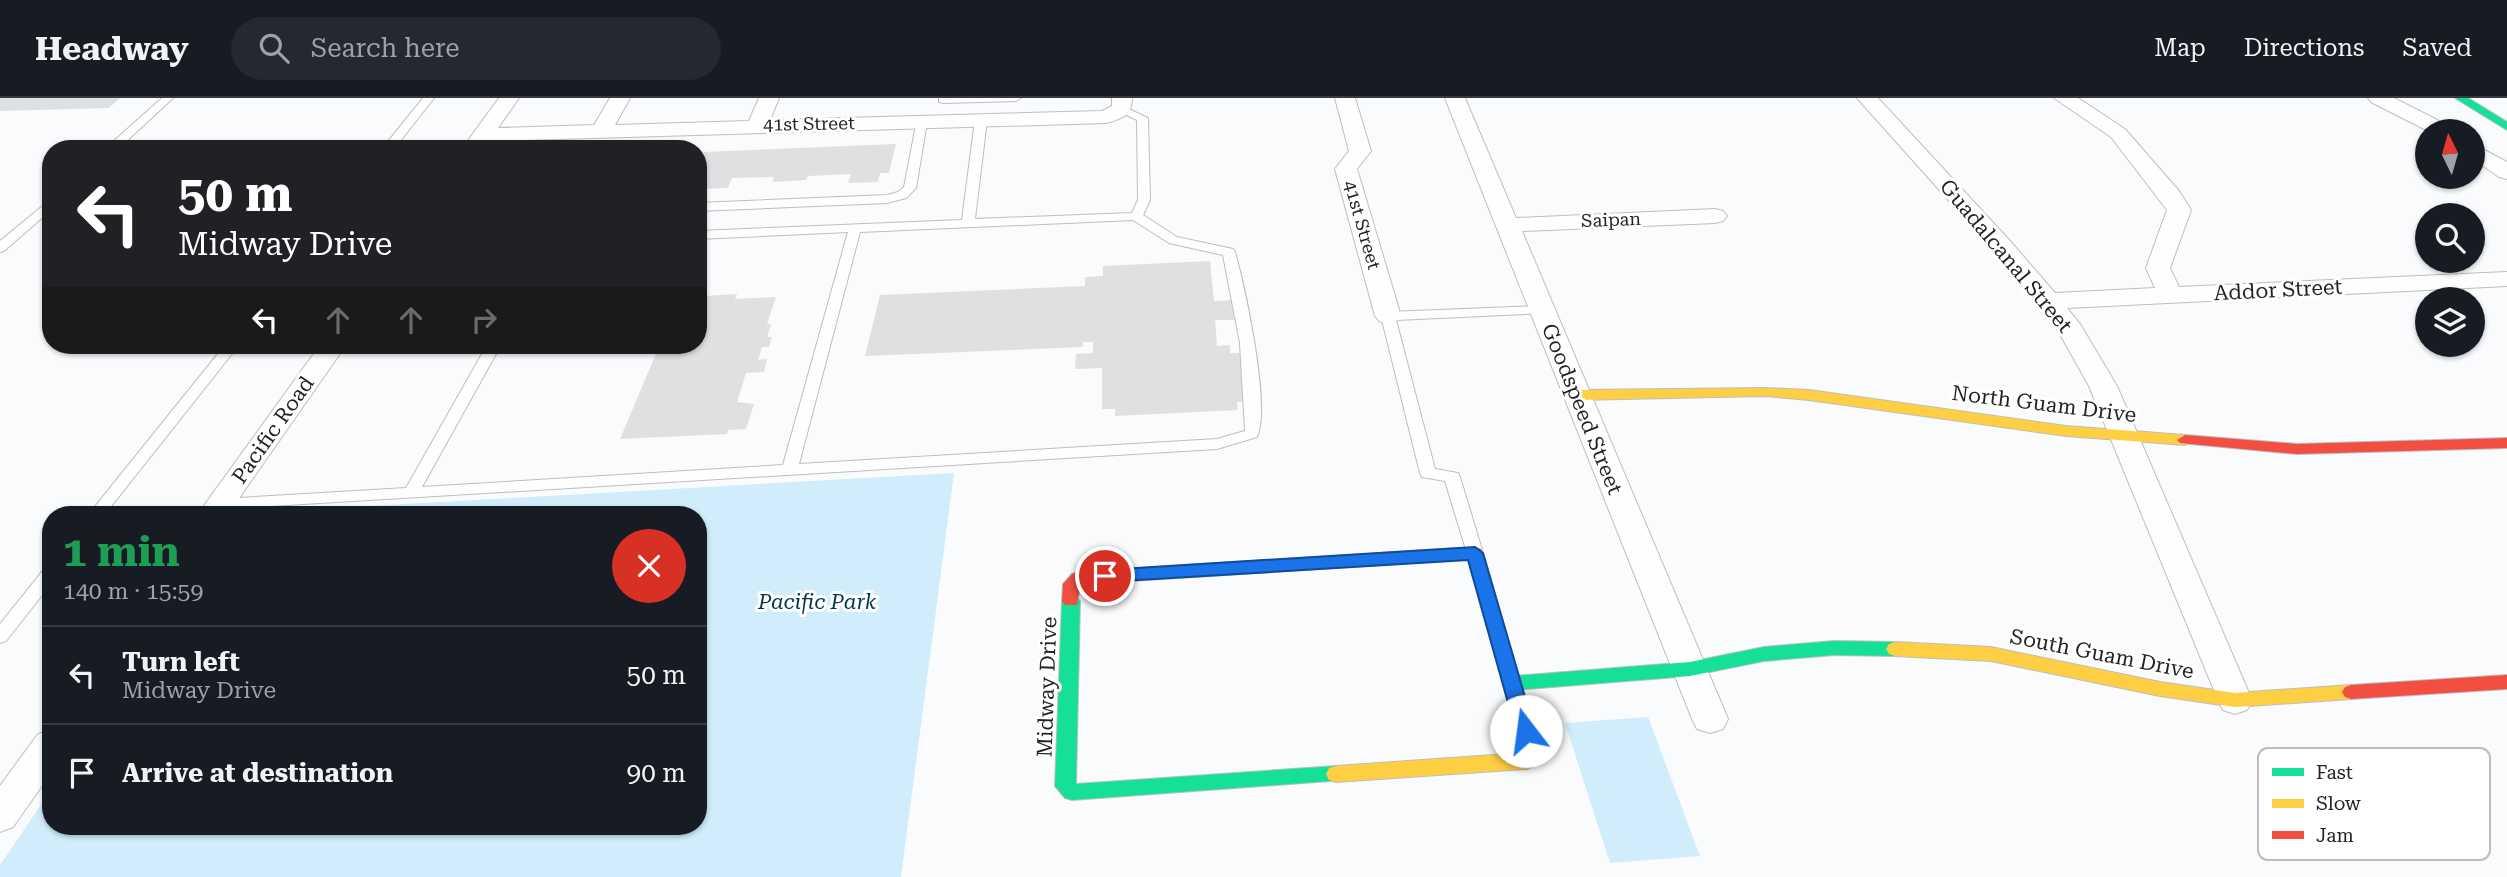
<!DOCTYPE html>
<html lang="en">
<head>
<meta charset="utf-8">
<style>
  :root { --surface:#171b24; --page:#242831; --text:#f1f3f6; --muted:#9ea1a6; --line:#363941 }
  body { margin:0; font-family:"Roboto Serif",serif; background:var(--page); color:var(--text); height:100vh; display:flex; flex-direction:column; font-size:26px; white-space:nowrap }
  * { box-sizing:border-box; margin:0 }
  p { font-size:23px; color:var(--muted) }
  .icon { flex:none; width:38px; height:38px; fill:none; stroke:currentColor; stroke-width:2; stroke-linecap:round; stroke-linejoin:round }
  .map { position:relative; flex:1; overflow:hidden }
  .panel { position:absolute; left:42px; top:408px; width:665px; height:329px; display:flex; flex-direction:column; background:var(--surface); border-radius:28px; box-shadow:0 2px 5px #0004 }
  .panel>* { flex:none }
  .banner { position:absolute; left:42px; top:42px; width:665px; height:214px; border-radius:28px; box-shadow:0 2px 5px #0004; background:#202124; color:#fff; overflow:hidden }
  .needle { width:46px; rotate:355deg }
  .buttons { position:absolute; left:2415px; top:21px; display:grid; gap:14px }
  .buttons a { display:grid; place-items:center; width:70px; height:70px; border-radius:50%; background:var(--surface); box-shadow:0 2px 5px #0004; font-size:35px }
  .pin { position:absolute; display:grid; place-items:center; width:60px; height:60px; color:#fff; margin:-30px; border:4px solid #fff; border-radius:50%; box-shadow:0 2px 7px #0007 }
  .me { position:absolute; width:77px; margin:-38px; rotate:345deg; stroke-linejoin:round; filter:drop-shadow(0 0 5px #0008) }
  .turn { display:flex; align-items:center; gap:24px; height:147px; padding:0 21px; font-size:32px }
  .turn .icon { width:91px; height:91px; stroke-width:2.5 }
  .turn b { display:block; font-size:49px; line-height:60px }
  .lanes { display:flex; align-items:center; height:66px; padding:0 21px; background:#0003; justify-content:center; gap:35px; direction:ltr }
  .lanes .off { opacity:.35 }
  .round { display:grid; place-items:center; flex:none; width:74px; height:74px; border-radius:37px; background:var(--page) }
  .headline { display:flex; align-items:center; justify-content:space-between; height:119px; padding:0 21px }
  h1 { font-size:42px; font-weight:700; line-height:52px; color:#1e9e55 }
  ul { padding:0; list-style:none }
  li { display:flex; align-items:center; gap:21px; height:98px; padding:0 21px; border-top:2px solid var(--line) }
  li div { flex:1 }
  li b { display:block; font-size:26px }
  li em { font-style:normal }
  header { display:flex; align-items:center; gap:42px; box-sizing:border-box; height:98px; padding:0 35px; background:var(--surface); border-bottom:2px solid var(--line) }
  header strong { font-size:33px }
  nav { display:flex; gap:38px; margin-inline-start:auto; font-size:24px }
  .search { width:490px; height:63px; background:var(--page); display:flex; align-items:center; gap:18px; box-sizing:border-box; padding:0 24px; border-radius:38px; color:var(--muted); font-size:26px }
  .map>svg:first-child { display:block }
</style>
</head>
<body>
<header>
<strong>Headway</strong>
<div class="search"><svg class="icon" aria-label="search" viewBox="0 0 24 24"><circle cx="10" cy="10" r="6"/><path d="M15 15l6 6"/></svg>Search here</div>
<nav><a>Map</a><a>Directions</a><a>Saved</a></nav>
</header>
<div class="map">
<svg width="2507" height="779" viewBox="0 0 2507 779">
  <rect width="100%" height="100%" fill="#f9fbfd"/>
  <g fill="#d1edfc">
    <path d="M954,375L901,779H0V767L51,692V728H698V416H259L264,414Z"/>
    <path d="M1648,619L1700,758L1610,765L1565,625Z"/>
  </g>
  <g fill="#dee0e1">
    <path d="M0,0H120L109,10L0,13Z"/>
    <path d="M896,46L889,75H880L878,84L848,85L851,76L808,78L806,82L772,84L774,79L732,80L728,90L698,91L701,82H698V65L704,54Z"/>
    <path d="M1210,163L1214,203L1234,202L1236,222H1215L1217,248L1230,247V255H1243L1248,304H1237L1238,312L1115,318V311H1102V270L1075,271L1076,256L1093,255V244H1083V249L865,258L880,197L1085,188V179L1103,178V168Z"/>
    <path d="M737,196L735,201L776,199L767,226H771L767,239H772L769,249H762L758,262L767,261L764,274L746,275L737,304L754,306L746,331L728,332L727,336L620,341L658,251H647L649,247H698V216L705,198Z"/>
  </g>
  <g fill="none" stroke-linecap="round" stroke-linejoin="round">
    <defs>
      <g id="lane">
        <path d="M162,0H173L118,51H105Z"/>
        <path d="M423,0H434L394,51H382Z"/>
        <path d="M939,0H1021L1016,3L943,5L939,4Z"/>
        <path d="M1122,8L1148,20L1150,102L1143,117L1177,139L1233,151L1235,154C1245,189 1271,309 1257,339L1217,351L221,411L213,406L221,401L406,390L487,247H501L422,389L783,367L848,134L698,141V133L962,122L975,22L981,19L987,22L975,121L1132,115L1138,102L1137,22L1118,13L1117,11ZM1133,122L1169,145L1223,157L1240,245L1245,333L1217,341L799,366L860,134Z"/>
        <path d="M917,22L927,24L916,90L906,100L887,105L698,113V105L887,97L898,94L904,89Z"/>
        <path d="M51,101V112L4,153L0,154V143Z"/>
        <path d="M1542,208L1547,209L1549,212L1547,215L1396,222L1435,371L1458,375L1460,379L1483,455L1481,459H1469L1467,455L1445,383L1422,379L1420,375L1381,218L1388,214Z"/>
        <path d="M225,247H239L105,416H89Z"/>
        <path d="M51,468V486L6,543L0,545V526L45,470Z"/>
      </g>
      <g id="street">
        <path d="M499,0H519L498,30L594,27L610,0H630L615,27L749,23L759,0H779L770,22L1102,13L1112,8V0H1132C1132,17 1122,21 1106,25L489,43L484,51H466L464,48Z"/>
        <path d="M1335,0H1355L1371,53L1357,71L1401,218L1397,223L1388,226L1379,223L1375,218L1335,71L1349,53Z"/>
        <path d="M1445,0H1465L1516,120L1715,111L1723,113L1727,118L1723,123L1715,125L1522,133L1728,621L1723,631L1710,635L1697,631L1692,621Z"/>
        <path d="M1857,0H1878L2011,144L2055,195L2155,190L2146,170L2167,112L2111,39L2054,0H2078L2125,31L2179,93L2191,112L2170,170L2179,189L2507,174V188L2067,210L2080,226L2117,288L2252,602L2247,612L2235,616L2223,612L2218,602L2089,288L2056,229L1995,154Z"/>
        <path d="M2368,0H2394L2451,29L2455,33H2428L2371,4Z"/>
        <path d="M2473,46L2507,64V81L2499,79L2473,61Z"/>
        <path d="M320,247H346L228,416H198Z"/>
        <path d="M51,632V675L13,729L0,734V688L38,636Z"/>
      </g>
      <g id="fast">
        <path d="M2455,0H2468L2507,24V32Z"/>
        <path d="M1071,497L1077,499L1080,503L1076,686L1336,668L1343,670L1346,676L1343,682L1072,702L1065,700L1055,688L1062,503L1065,499Z"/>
        <path d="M1834,543L1895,544L1901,546L1904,551L1901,556L1895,558L1834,557L1764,563L1690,578L1513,592L1507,590L1504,585L1507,580L1513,578L1690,564L1764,549Z"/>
      </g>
      <g id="slow">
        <path d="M1765,290L1809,292L2066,328L2185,337L2193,342L2185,347L2066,338L1809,302L1765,298L1577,302L1570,297L1577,292Z"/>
        <path d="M1475,449L1481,451L1483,455L1542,657C1538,664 1535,668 1527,671L1336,684L1329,682L1326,676L1329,670L1336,668L1522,655L1467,455L1469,451Z"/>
        <path d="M1895,544L1991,549L2160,584L2235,595L2351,587L2357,589L2360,594L2357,599L2351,601L2235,609L2160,598L1991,563L1895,558L1889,556L1886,551L1889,546Z"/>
      </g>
      <g id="jam">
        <path d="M2185,337L2297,346L2507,340V350L2297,356L2180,345L2177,342Z"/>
        <path d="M1475,449L1481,451L1483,455L1481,459L1475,461L1082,486L1080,488L1077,507H1065L1062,503L1063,486L1072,476L1078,474Z"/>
        <path d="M2507,577V591L2351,601L2345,599L2342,594L2345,589L2351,587Z"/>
      </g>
    </defs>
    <use href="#lane" stroke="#bdbec0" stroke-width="2"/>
    <use href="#street" stroke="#bdbec0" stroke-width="2"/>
    <use href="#fast" stroke="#bdbec0" stroke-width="2"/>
    <use href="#slow" stroke="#bdbec0" stroke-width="2"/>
    <use href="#jam" stroke="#bdbec0" stroke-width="2"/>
    <use href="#lane" fill="#fefeff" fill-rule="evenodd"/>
    <use href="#street" fill="#fefeff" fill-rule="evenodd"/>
    <use href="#fast" fill="#16e098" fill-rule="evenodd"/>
    <use href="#slow" fill="#ffcf43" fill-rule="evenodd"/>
    <use href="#jam" fill="#f24e42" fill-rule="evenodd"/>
  </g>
  <path fill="#1a73e8" stroke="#114b97" stroke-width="2" d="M1475,449L1483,455L1535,633L1532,638L1526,640L1519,638L1516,633L1468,462L1105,484L1096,478L1105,472Z"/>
  <g text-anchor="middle" stroke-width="6" stroke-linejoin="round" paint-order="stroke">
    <g font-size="18" fill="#1f2122" stroke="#fff">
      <text transform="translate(809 26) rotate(-1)" y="6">41st Street</text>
      <text transform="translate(1611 122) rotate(-2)" y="6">Saipan</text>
      <text transform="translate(1362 127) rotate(74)" y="6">41st Street</text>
    </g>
    <g font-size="21" fill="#1f2122" stroke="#fff">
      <text transform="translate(2006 158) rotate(50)" y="7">Guadalcanal Street</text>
      <text transform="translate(2278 192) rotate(-3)" y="7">Addor Street</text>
      <text transform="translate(2044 306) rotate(7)" y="7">North Guam Drive</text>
      <text transform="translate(1582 311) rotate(68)" y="7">Goodspeed Street</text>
      <text transform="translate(273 332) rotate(-55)" y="7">Pacific Road</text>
      <text transform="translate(2102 556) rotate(11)" y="7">South Guam Drive</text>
      <text transform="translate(1047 589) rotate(-88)" y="7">Midway Drive</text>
    </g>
    <g font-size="21" font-style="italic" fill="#03364a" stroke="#fff">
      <text x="817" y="511">Pacific Park</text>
    </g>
  </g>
  <rect x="2258" y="650" width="232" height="112" rx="10" fill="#fff" stroke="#bcbcbd" stroke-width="2"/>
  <rect x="2272" y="670" width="32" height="8" fill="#16e098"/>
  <rect x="2272" y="701" width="32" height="9" fill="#ffcf43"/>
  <rect x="2272" y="733" width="32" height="8" fill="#f24e42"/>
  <g font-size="19" fill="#1f2122">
    <text x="2316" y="681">Fast</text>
    <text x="2316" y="712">Slow</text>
    <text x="2316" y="744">Jam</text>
  </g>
</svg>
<div class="buttons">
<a><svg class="needle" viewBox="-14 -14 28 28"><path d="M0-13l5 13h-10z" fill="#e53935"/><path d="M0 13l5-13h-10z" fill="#9ea1a6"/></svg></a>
<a><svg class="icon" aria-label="search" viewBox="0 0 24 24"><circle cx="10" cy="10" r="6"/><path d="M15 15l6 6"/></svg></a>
<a><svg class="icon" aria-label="layers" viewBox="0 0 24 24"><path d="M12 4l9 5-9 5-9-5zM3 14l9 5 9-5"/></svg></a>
</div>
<div class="pin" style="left:1105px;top:478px;background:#d93025"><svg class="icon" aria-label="arrive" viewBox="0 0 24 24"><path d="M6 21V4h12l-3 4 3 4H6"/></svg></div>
<svg class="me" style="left:1526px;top:633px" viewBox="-20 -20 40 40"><circle r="19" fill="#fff"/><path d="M0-13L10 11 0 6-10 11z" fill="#1a73e8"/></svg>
<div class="banner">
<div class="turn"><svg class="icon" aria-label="left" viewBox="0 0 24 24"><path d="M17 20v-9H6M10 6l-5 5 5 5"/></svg><div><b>50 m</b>Midway Drive</div></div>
<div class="lanes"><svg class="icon" aria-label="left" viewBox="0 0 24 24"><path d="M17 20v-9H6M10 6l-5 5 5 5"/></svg><svg class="icon off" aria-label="ahead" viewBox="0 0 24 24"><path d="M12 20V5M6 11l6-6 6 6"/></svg><svg class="icon off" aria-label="ahead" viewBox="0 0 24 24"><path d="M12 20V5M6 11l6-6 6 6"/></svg><svg class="icon off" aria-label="right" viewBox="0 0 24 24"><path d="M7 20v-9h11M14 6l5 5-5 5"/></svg></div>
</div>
<section class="panel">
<div class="headline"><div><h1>1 min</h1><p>140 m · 15:59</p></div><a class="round" style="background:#d93025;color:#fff"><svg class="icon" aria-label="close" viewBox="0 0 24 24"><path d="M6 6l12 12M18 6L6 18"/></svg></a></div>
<ul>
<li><svg class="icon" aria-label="left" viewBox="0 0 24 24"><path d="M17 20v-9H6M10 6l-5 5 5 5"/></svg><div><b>Turn left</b><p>Midway Drive</p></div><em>50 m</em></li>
<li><svg class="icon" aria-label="arrive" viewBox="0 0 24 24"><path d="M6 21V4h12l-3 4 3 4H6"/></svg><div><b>Arrive at destination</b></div><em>90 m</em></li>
</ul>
</section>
</div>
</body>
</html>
